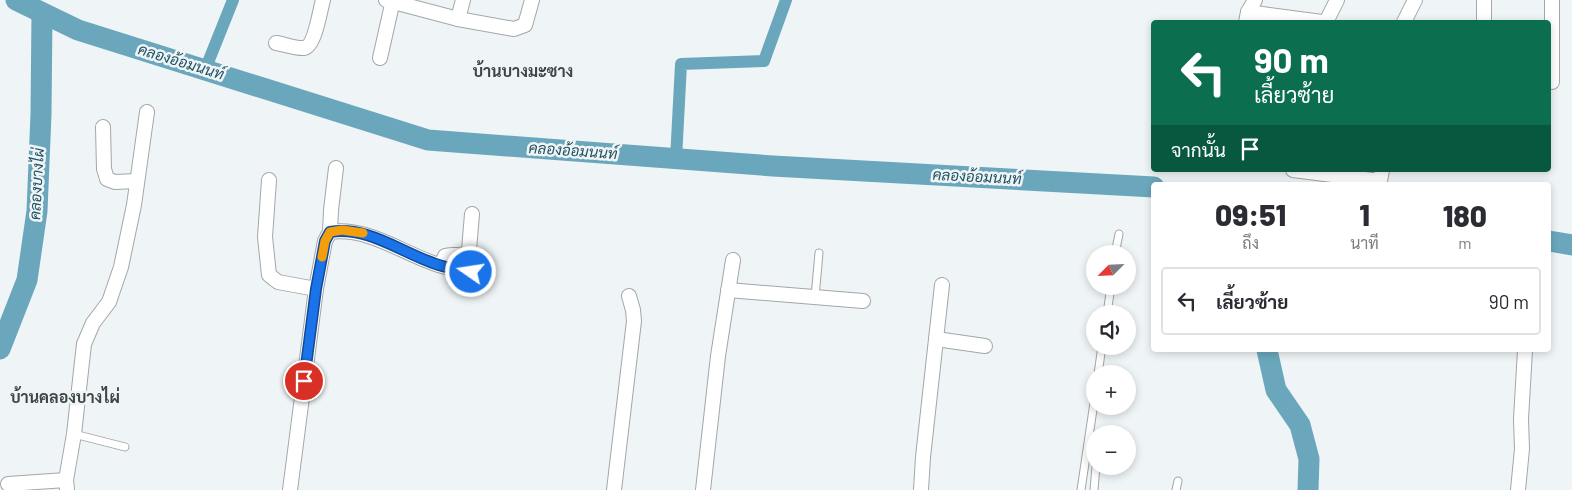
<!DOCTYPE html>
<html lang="th">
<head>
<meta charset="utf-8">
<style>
  :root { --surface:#fff; --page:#f2f2f3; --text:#2b2b33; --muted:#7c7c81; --line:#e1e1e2 }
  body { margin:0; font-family:Barlow,Sarabun,sans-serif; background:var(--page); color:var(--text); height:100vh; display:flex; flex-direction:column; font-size:19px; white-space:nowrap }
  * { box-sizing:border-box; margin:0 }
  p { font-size:16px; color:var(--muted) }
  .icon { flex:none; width:28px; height:28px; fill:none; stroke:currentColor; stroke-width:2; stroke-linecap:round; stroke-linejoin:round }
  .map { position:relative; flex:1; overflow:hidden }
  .panel { position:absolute; left:1151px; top:182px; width:400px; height:170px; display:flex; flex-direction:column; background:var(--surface); border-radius:5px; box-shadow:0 2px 8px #0003 }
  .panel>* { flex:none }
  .banner { position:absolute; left:1151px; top:20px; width:400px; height:152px; border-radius:5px; box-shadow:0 2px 8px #0003; background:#0b6e4f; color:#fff; overflow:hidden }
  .needle { width:32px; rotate:246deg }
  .controls { position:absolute; left:1086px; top:245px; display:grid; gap:10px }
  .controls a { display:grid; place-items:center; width:50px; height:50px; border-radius:50%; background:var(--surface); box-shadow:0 2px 8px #0003; font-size:25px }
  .pin { position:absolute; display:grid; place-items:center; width:42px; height:42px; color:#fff; margin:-21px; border:2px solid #fff; border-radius:50%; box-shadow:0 1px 5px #0007 }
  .me { position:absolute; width:55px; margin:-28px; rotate:283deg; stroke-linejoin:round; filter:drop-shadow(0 0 4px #0008) }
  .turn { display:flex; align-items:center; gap:18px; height:105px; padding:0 20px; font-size:22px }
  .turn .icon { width:65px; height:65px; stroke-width:2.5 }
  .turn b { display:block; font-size:35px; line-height:42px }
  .then { display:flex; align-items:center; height:48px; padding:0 20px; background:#0003; gap:10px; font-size:19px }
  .eta { display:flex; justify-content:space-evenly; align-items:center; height:85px; text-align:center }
  .eta b { font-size:30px; font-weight:800; line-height:35px }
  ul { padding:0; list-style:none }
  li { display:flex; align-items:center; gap:15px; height:68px; margin:0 10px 8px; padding:0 10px; border:2px solid var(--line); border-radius:5px }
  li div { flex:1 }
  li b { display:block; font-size:19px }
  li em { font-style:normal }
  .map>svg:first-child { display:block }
</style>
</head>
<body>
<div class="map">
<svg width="1572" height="490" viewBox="0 0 1572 490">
  <rect width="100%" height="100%" fill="#eff4f6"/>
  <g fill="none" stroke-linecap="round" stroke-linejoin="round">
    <g stroke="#6ba7bc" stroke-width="12">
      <path d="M205,70L233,0"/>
      <path d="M676,159L681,64L764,61L786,0"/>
    </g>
    <g stroke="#6ba7bc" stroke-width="21">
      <path d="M16,0L78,30L428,140L773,166L1154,187"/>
      <path d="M1549,241L1572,245"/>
      <path d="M0,349L27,280L37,211L41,114L42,13"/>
      <path d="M1267,350L1276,390L1300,425L1309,459L1308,490"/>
    </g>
    <defs>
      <g id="lane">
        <path d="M1115,254L1119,234"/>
        <path d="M815,297L819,253"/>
        <path d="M1107,314L1111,286"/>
        <path d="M1098,374L1102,346"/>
        <path d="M74,434L125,447"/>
        <path d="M1081,490L1095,396"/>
        <path d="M1094,490L1096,466"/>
        <path d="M1176,490L1178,481"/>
      </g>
      <g id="street">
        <path d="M386,0L458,19L514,29L525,25L532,0"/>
        <path d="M1484,0V22"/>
        <path d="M1552,0V82"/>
        <path d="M1248,12L1322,22"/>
        <path d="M458,19L463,0"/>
        <path d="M1246,22L1248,12L1255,0"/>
        <path d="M1326,22L1337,0"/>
        <path d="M1404,22L1415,0"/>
        <path d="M276,43C284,44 296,49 304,48C315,46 320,10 323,0"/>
        <path d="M380,58L393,0"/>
        <path d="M103,127L104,169L107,179L115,182L137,181"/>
        <path d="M1293,170L1380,181L1382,170"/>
        <path d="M269,180L265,237L269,275L278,282L316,289"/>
        <path d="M330,232L331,210L336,168"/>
        <path d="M441,265L445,256C453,253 459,257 467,254L469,250L472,214"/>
        <path d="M728,290L863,301"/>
        <path d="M936,339L985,346"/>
        <path d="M8,484L66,480"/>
        <path d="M67,490L66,480L74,434L84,344L93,323L109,302L121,267L134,205L147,112"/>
        <path d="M290,490L316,289L325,241L330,232C367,227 399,251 433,263C445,268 459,269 471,272"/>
        <path d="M614,490L634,321L633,310L629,296"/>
        <path d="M703,490L718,356L733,260"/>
        <path d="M921,490L923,457L942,285"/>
        <path d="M1518,490L1522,449L1521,419L1525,350"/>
      </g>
    </defs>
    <use href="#lane" stroke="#a2a7a9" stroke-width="9"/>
    <use href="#street" stroke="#a2a7a9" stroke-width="16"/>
    <use href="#lane" stroke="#fff" stroke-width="7"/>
    <use href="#street" stroke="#fff" stroke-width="14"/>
  </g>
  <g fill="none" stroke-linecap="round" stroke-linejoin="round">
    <defs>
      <path id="route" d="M304,381L316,289L325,241L330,232C367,226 399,251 433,263C445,268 459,269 471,272"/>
    </defs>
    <use href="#route" stroke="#114b97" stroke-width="12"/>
    <use href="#route" stroke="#1a73e8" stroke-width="9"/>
    <path stroke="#f59e0b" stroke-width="9" d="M322,257L325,241L330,232L342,230L363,233"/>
  </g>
  <g text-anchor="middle" stroke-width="5" stroke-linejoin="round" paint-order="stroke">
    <g font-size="15" font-style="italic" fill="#205263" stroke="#eff4f6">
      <text transform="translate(181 62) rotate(17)" y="5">คลองอ้อมนนท์</text>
      <text transform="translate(573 151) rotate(4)" y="5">คลองอ้อมนนท์</text>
      <text transform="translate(977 177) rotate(3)" y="5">คลองอ้อมนนท์</text>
      <text transform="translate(37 184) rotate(-87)" y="5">คลองบางไผ่</text>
    </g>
    <g font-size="16" font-weight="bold" fill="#3f4445" stroke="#eff4f6">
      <text x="523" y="77">บ้านบางมะซาง</text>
      <text x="65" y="403">บ้านคลองบางไผ่</text>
    </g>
  </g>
</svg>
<div class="controls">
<a><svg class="needle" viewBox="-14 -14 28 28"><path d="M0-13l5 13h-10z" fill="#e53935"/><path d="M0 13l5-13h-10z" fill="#7c7c81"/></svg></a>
<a><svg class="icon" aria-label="sound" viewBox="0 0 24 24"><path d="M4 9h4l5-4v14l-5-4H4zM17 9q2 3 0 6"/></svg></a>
<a>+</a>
<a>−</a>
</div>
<div class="pin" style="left:304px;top:381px;background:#d93025"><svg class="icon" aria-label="arrive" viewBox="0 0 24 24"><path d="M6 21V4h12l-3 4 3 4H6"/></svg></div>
<svg class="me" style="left:471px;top:272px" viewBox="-20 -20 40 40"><circle r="17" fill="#1a73e8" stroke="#fff" stroke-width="3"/><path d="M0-11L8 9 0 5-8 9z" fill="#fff"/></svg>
<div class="banner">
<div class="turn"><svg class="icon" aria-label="left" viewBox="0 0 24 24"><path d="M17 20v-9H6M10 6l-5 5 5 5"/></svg><div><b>90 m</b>เลี้ยวซ้าย</div></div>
<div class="then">จากนั้น<svg class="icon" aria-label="arrive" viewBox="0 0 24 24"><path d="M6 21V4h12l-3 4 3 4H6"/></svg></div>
</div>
<section class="panel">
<div class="eta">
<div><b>09:51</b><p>ถึง</p></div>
<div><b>1</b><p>นาที</p></div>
<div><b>180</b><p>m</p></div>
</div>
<ul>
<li><svg class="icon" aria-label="left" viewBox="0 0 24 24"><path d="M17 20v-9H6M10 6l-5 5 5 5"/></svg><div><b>เลี้ยวซ้าย</b></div><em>90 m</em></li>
</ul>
</section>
</div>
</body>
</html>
